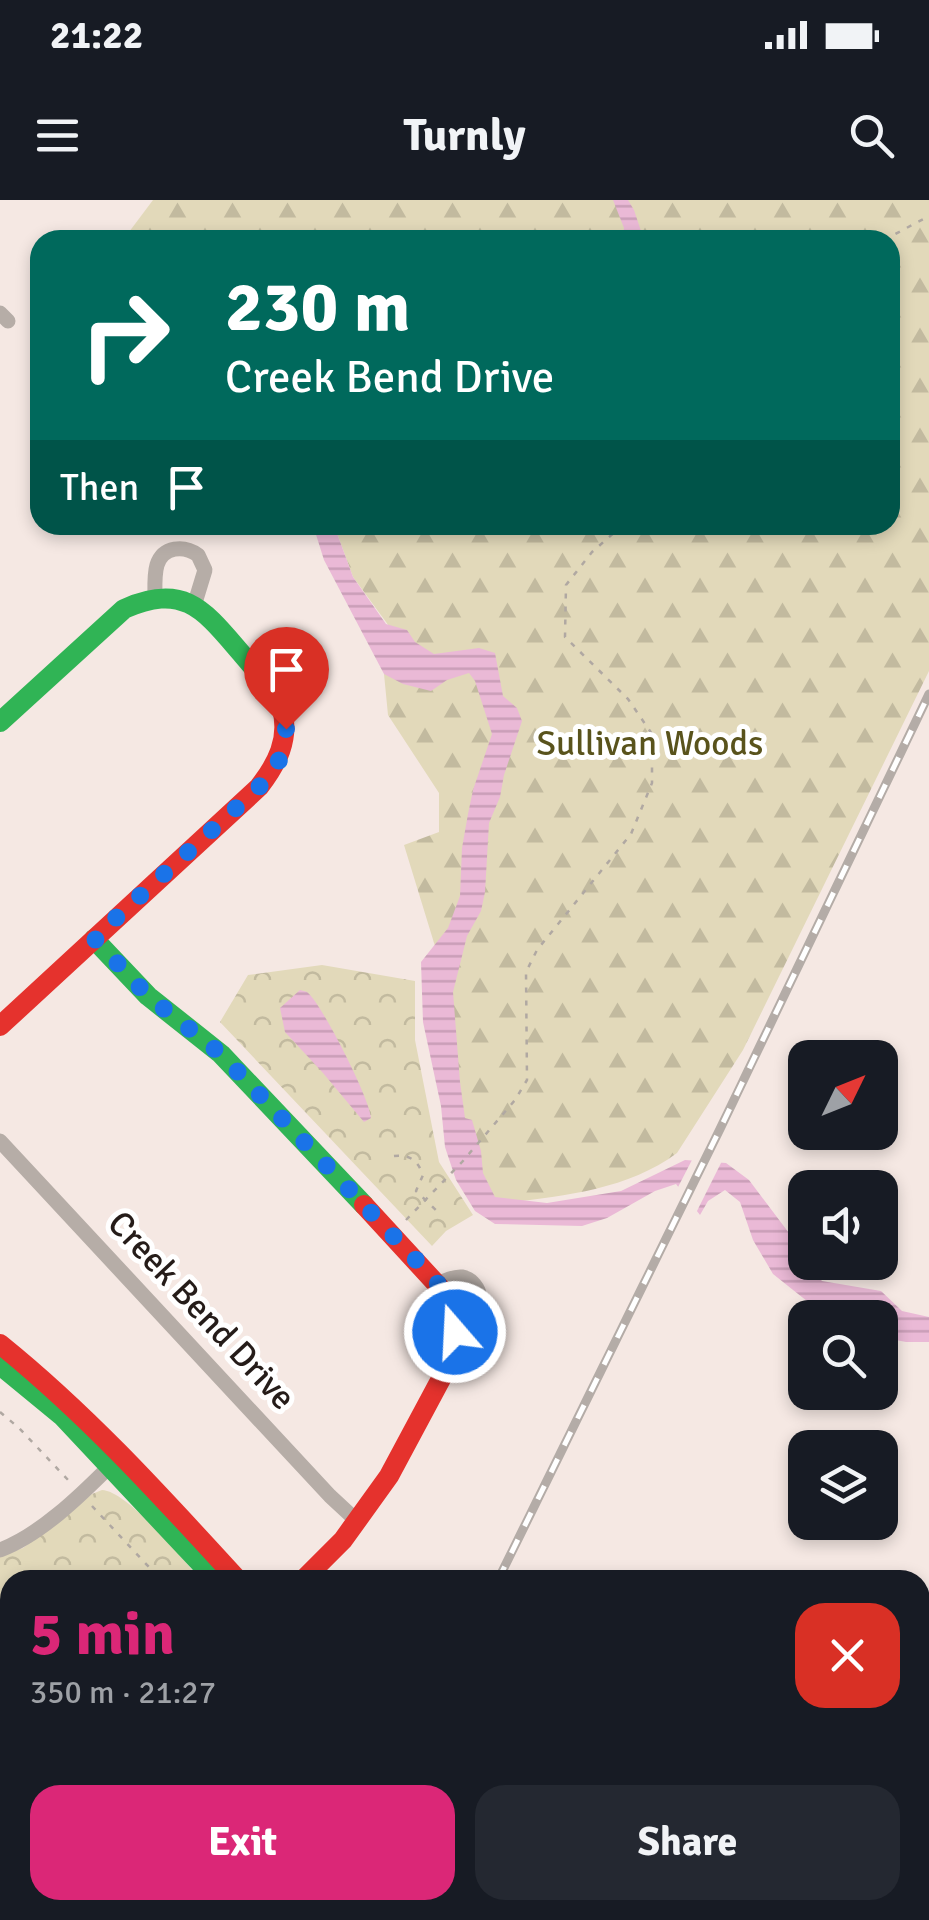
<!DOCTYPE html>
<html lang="en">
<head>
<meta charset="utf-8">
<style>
  :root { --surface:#171b24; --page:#242831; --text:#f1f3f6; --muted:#9ea1a6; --accent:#db2777 }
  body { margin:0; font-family:Signika,sans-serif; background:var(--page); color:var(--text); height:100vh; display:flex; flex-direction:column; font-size:38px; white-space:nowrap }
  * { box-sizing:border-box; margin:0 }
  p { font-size:32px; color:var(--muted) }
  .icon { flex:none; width:55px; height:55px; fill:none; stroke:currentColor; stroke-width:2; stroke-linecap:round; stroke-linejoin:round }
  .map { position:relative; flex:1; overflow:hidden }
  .side { position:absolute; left:0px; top:1370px; width:930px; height:350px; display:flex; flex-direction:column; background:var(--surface); border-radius:30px 30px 0 0; box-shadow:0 5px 15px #0003 }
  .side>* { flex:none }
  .hud { position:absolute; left:30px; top:30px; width:870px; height:305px; border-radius:30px; box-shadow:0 5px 15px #0003; background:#00695c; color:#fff; overflow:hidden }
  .needle { width:65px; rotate:47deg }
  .buttons { position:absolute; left:788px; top:840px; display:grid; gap:20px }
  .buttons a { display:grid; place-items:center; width:110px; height:110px; border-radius:20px; background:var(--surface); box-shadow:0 5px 15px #0003; font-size:50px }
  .pin { position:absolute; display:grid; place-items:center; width:85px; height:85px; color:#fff; margin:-102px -42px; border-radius:50% 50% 50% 0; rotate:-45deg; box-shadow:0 0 10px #0007 }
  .pin .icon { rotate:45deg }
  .me { position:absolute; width:110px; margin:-55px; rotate:341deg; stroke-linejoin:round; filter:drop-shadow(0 0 8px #0008) }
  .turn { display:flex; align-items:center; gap:35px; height:210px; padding:0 30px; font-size:45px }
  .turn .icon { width:130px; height:130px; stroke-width:2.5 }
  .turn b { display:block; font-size:70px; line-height:85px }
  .then { display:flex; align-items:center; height:95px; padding:0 30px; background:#0003; gap:20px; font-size:38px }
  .round { display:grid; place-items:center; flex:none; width:105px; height:105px; border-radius:30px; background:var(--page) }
  .overview { display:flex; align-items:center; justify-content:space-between; height:170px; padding:0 30px }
  h1 { font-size:60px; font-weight:800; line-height:75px; color:var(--accent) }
  .button { display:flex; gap:20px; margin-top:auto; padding:20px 30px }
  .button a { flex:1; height:115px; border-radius:30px; background:var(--accent); color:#fff; font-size:40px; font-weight:800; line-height:115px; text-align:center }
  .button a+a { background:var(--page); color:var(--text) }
  .status { display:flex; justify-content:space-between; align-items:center; height:70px; padding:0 50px; background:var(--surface); direction:ltr }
  .status svg { height:28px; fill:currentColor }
  header { display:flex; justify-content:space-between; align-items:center; height:130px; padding:0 30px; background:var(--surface); font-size:45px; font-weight:800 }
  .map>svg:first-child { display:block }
</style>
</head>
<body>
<div class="status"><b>21:22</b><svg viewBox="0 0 49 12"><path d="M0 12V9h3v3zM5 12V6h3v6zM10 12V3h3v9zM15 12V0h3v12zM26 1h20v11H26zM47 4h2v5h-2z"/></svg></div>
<header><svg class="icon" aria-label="menu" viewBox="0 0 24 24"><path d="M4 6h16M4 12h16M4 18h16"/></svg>Turnly<svg class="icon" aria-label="search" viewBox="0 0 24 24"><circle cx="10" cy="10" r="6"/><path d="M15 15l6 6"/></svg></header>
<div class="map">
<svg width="929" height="1720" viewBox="0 0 929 1720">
  <defs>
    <pattern id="forest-firs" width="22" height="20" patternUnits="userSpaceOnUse" patternTransform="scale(2.5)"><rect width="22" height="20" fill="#e2d9ba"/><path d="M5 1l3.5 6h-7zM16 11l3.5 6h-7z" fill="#c2ba9f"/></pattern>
    <pattern id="park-crowns" width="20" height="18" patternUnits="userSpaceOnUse" patternTransform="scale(2.5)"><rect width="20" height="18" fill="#e2d9ba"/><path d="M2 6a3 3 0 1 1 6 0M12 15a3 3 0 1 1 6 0" fill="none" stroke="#c2ba9f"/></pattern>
    <pattern id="water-rules" width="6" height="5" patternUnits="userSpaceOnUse" patternTransform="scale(2.5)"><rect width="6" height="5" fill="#eab9d6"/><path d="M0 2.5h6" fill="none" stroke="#c99eb7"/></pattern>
  </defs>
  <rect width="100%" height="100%" fill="#f5e8e3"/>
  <path fill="url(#forest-firs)" d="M153,0H929V471L743,850L677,953C623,993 552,997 488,1005L467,984L446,782L404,645L439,632V593L388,515L384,474L408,452L353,377L334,325H890V40H123Z"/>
  <g fill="url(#park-crowns)">
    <path d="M322,765L415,781V840L439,962L473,1015L446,1031L432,1046L220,822L248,775Z"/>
    <path d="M102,1290C128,1291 182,1359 201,1380H10V1710H273L268,1720H0V1356L23,1348L92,1294Z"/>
  </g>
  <g fill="url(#water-rules)">
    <path d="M613,0H628L634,10L644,40H622L624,28Z"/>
    <path d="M313,325H334L353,377L386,424L407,430L415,442L434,454L479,448L495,453L503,496L517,508L522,521L504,575L500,597L489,623L485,692L481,711L467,736L453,792L460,882L465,918L472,920L481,951L483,973L495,997L547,1003L621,991L685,960L726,963L749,980L792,1037L800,1057L822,1081L881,1091L902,1111L929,1117V1142H906L880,1137V1118L827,1117L773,1074L753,1040L740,1002L725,990L708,1001L700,1015L676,984L655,991L607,1018L582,1026L495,1024L475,1011L456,980L445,947L441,906L423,822L421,762L448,728L460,696L462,648L468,614L473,590L492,534L475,481L469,473L447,480L431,491L403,484L384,474L324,360Z"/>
    <path d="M300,790C302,791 305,791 307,792C321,802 371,901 371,918L364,922L323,873L285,832L280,808Z"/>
  </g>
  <path fill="#f5e8e3" d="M694,956L724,957L694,1017L676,991Z"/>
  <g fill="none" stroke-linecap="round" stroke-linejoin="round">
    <g stroke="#b0a8a2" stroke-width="2.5" stroke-dasharray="5 8" stroke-linecap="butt">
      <path d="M884,40L929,16"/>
      <path d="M394,956C410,954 418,961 423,975L416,991L441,1015"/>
      <path d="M406,1020L462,962L515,900L527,880L526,772L537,750L631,634L652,583V534L628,499L565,437L566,385L592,352L623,325"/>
      <path d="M0,1212L19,1228L70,1282"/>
      <path d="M92,1306L161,1380"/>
      <path d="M0,1665L10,1656"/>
      <path d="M486,1710L494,1720"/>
    </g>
    <g stroke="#b6ada7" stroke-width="8">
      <path d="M251,1710L278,1719"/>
      <path d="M579,1720L588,1710"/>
    </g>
    <g stroke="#b6ada7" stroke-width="15">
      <path d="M0,113L8,121"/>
      <path d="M155,399C155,388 154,375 157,365C163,346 184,345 198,355L205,370L194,406"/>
      <path d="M0,941L330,1296L358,1322"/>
      <path d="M437,1084C445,1081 453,1076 462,1077C479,1080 486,1104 476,1118C471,1124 462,1128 455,1132"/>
      <path d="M0,1350C40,1335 80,1296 110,1266"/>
      <path d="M920,1603L929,1595"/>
      <path d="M793,1720L804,1710"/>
    </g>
    <g stroke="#30b455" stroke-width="20">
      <path d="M0,522L124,409C184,382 204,410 241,453C256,471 272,487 282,509"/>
      <path d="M94,739L148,796L221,854L364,1005"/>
      <path d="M0,1165L62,1216L216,1380"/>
      <path d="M528,1710L537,1720"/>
    </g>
    <g stroke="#e5322d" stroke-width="20">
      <path d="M0,826L259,587C277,564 290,539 282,509"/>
      <path d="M0,1144C88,1215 162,1297 238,1380"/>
      <path d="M303,1380L343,1340L389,1276L442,1177L454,1140V1116L443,1091L364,1005"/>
      <path d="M551,1710L560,1720"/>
      <path d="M278,1720L282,1710"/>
    </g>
    <defs>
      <g id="rail">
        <path d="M498,1380L720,929L929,494"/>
        <path d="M344,1720L349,1710"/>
      </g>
    </defs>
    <use href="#rail" stroke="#b4aca7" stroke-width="9"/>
    <use href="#rail" stroke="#fff" stroke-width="5" stroke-dasharray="15" stroke-linecap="butt"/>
  </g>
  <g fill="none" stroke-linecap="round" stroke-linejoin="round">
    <path stroke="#1a73e8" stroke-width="18" stroke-dasharray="0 32.4" d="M286,529L278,564L259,587L94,738L148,796L221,854L435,1080C448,1096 454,1112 455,1132"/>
  </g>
  <g text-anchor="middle" stroke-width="10" stroke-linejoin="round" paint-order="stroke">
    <g font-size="35" fill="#59531c" stroke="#fff">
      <text x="650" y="555">Sullivan Woods</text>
    </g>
    <g font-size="35" fill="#251c19" stroke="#fff">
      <text transform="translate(202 1110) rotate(47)" y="12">Creek Bend Drive</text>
    </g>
  </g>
</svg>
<div class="buttons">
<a><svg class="needle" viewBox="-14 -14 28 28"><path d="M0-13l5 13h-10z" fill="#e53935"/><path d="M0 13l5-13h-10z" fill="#9ea1a6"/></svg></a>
<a><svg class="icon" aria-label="sound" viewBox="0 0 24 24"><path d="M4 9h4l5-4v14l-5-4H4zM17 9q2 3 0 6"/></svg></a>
<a><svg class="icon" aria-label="search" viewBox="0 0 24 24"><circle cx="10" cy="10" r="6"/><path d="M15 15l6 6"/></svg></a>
<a><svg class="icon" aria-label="layers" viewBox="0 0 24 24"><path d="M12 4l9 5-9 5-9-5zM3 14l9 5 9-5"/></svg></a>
</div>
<div class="pin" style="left:286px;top:529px;background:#d93025"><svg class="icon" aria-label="arrive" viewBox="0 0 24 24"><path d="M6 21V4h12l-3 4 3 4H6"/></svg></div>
<svg class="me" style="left:455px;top:1132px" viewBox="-20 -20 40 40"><circle r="17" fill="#1a73e8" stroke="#fff" stroke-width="3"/><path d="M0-11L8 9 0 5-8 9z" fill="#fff"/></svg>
<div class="hud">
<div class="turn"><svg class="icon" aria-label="right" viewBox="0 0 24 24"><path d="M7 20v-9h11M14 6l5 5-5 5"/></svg><div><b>230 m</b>Creek Bend Drive</div></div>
<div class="then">Then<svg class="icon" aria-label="arrive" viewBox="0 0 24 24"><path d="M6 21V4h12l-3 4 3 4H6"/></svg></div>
</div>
<section class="side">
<div class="overview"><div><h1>5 min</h1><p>350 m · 21:27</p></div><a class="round" style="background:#d93025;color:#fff"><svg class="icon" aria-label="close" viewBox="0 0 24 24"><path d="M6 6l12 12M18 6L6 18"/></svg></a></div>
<div class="button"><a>Exit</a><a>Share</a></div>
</section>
</div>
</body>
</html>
